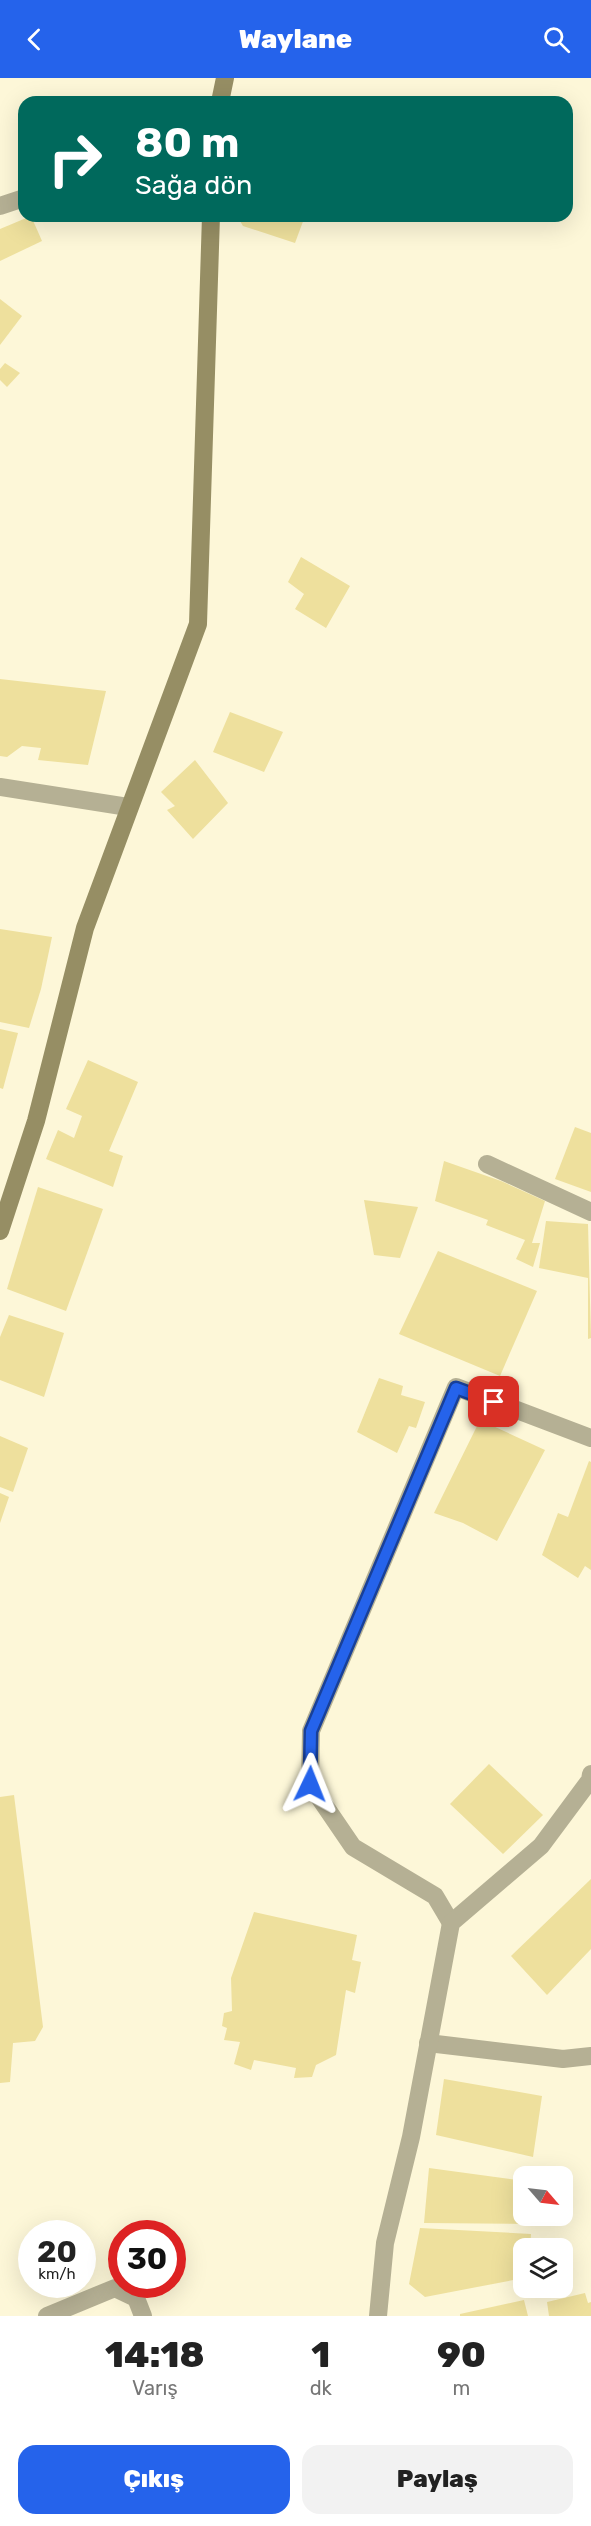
<!DOCTYPE html>
<html lang="tr">
<head>
<meta charset="utf-8">
<style>
  :root { --surface:#fff; --page:#f2f2f2; --text:#222; --muted:#767676; --accent:#2563eb }
  body { margin:0; font-family:Rubik,sans-serif; background:var(--page); color:var(--text); height:100vh; display:flex; flex-direction:column; font-size:22px; white-space:nowrap }
  * { box-sizing:border-box; margin:0 }
  p { font-size:20px; color:var(--muted) }
  .icon { flex:none; width:33px; height:33px; fill:none; stroke:currentColor; stroke-width:2; stroke-linecap:round; stroke-linejoin:round }
  .map { position:relative; height:2238px; overflow:hidden }
  .sheet { display:flex; flex-direction:column; background:var(--surface); flex:1 }
  .sheet>* { flex:none }
  .hud { position:absolute; left:18px; top:18px; width:555px; height:126px; border-radius:18px; box-shadow:0 6px 24px #0002; background:#00695c; color:#fff; overflow:hidden }
  .needle { width:39px; rotate:118deg }
  .fabs { position:absolute; left:513px; top:2088px; display:grid; gap:12px }
  .fabs a { display:grid; place-items:center; width:60px; height:60px; border-radius:12px; background:var(--surface); box-shadow:0 6px 24px #0002; font-size:30px }
  .speed { position:absolute; left:18px; top:2142px; display:flex; gap:12px; font-size:30px; font-weight:700; text-align:center }
  .speed>* { display:grid; place-content:center; width:78px; height:78px; border-radius:50%; background:var(--surface); box-shadow:0 6px 24px #0002; line-height:1 }
  .speed small { font-size:15px; font-weight:400 }
  .speed .limit { border:9px solid #d22; background:#fff; color:#111 }
  .pin { position:absolute; display:grid; place-items:center; width:51px; height:51px; color:#fff; margin:-26px; border-radius:12px; box-shadow:0 3px 9px #0006 }
  .me { position:absolute; width:66px; margin:-33px; rotate:2deg; stroke-linejoin:round; filter:drop-shadow(0 0 4px #0008) }
  .turn { display:flex; align-items:center; gap:21px; height:126px; padding:0 18px; font-size:27px }
  .turn .icon { width:78px; height:78px; stroke-width:2.5 }
  .turn b { display:block; font-size:42px; line-height:51px }
  .eta { display:flex; justify-content:space-evenly; align-items:center; height:102px; text-align:center }
  .eta b { font-size:36px; font-weight:800; line-height:42px }
  .action { display:flex; gap:12px; margin-top:auto; padding:12px 18px }
  .action a { flex:1; height:69px; border-radius:18px; background:var(--accent); color:#fff; font-size:24px; font-weight:800; line-height:69px; text-align:center }
  .action a+a { background:var(--page); color:var(--text) }
  header { display:flex; justify-content:space-between; align-items:center; height:78px; padding:0 18px; background:var(--accent); color:#fff; font-size:27px; font-weight:800 }
  .map>svg:first-child { display:block }
</style>
</head>
<body>
<header><svg class="icon" aria-label="back" viewBox="0 0 24 24"><path d="M15 5l-7 7 7 7"/></svg>Waylane<svg class="icon" aria-label="search" viewBox="0 0 24 24"><circle cx="10" cy="10" r="6"/><path d="M15 15l6 6"/></svg></header>
<div class="map">
<svg width="591" height="2238" viewBox="0 0 591 2238">
  <rect width="100%" height="100%" fill="#fdf7d8"/>
  <g fill="#eee09d">
    <path d="M31,138L42,163L0,183V151Z"/>
    <path d="M237,138H305L295,165L243,148Z"/>
    <path d="M0,221L22,238L0,267Z"/>
    <path d="M5,285L20,295L7,309L0,302V291Z"/>
    <path d="M301,479L350,508L326,550L295,531L304,516L288,504Z"/>
    <path d="M0,601L106,613L88,687L38,682L41,670L22,668L7,679L0,678Z"/>
    <path d="M230,634L283,654L264,694L213,674Z"/>
    <path d="M195,682L228,725L193,761L167,732L175,728L161,714Z"/>
    <path d="M0,851L52,859L41,911L29,950L0,944Z"/>
    <path d="M0,951L18,955L3,1011L0,1010Z"/>
    <path d="M88,982L138,1004L109,1073L123,1078L113,1109L46,1081L58,1052L74,1060L82,1038L66,1031Z"/>
    <path d="M575,1049L591,1055V1114L555,1101Z"/>
    <path d="M444,1083L501,1103L545,1123L532,1165H540L533,1189L516,1181L525,1162L486,1147L488,1142L435,1123Z"/>
    <path d="M38,1109L103,1131L66,1233L7,1211Z"/>
    <path d="M364,1122L418,1129L400,1180L374,1177Z"/>
    <path d="M546,1143L588,1146L591,1260L588,1261V1200L539,1190Z"/>
    <path d="M438,1173L537,1213L500,1298L399,1256Z"/>
    <path d="M9,1237L64,1255L44,1319L0,1302V1259Z"/>
    <path d="M379,1300L403,1308L401,1317L425,1324L416,1350L409,1348L397,1375L357,1354Z"/>
    <path d="M480,1342L545,1372L497,1463L463,1445L434,1435Z"/>
    <path d="M0,1358L28,1370L13,1414L0,1409Z"/>
    <path d="M589,1383L591,1384V1492L585,1488L578,1500L542,1477L558,1435L568,1439Z"/>
    <path d="M0,1415L9,1419L0,1445Z"/>
    <path d="M489,1686L543,1737L503,1776L450,1726Z"/>
    <path d="M14,1717L43,1949L35,1963L13,1965L10,2004L0,2005V1719Z"/>
    <path d="M591,1801V1871L547,1917L511,1878Z"/>
    <path d="M254,1834L357,1857L352,1882L361,1884L355,1915L346,1912L336,1977L316,1987L312,1999L294,2000L296,1990L254,1982L251,1992L234,1986L240,1964L224,1962L227,1950L222,1948L224,1935L232,1933L231,1900Z"/>
    <path d="M444,2001L542,2018L533,2079L436,2057Z"/>
    <path d="M429,2090L524,2103V2138H530L529,2146L424,2145Z"/>
    <path d="M420,2150L531,2156L530,2170H524V2200L425,2219L409,2206Z"/>
    <path d="M585,2215L588,2225L591,2224V2238H549L547,2224Z"/>
    <path d="M524,2222L528,2238H460V2236Z"/>
  </g>
  <g fill="none" stroke-linecap="round" stroke-linejoin="round">
    <g stroke="#b5b094" stroke-width="18">
      <path d="M0,128L24,120"/>
      <path d="M0,709L128,729"/>
      <path d="M487,1086L591,1134"/>
      <path d="M451,1845L435,1818L353,1769L310,1706L311,1653L456,1309L591,1360"/>
      <path d="M428,1965L563,1981L591,1978"/>
      <path d="M47,2238L115,2210L136,2220L143,2238"/>
      <path d="M378,2238L385,2165L411,2059L451,1845L541,1768L590,1702L591,1696"/>
    </g>
    <g stroke="#968e64" stroke-width="18">
      <path d="M220,24L225,0"/>
      <path d="M0,1153L36,1043L85,850L198,546L211,138"/>
    </g>
  </g>
  <g fill="none" stroke-linecap="round" stroke-linejoin="round">
    <defs>
      <path id="route" d="M310,1706L311,1653L456,1310L494,1324"/>
    </defs>
    <use href="#route" stroke="#184099" stroke-width="15"/>
    <use href="#route" stroke="#2563eb" stroke-width="10"/>
  </g>
</svg>
<div class="fabs">
<a><svg class="needle" viewBox="-14 -14 28 28"><path d="M0-13l5 13h-10z" fill="#e53935"/><path d="M0 13l5-13h-10z" fill="#767676"/></svg></a>
<a><svg class="icon" aria-label="layers" viewBox="0 0 24 24"><path d="M12 4l9 5-9 5-9-5zM3 14l9 5 9-5"/></svg></a>
</div>
<div class="speed"><div>20<small>km/h</small></div><div class="limit">30</div></div>
<div class="pin" style="left:494px;top:1324px;background:#d93025"><svg class="icon" aria-label="arrive" viewBox="0 0 24 24"><path d="M6 21V4h12l-3 4 3 4H6"/></svg></div>
<svg class="me" style="left:310px;top:1706px" viewBox="-20 -20 40 40"><path d="M0-17L14 15 0 8-14 15z" fill="#2563eb" stroke="#fff" stroke-width="4"/></svg>
<div class="hud">
<div class="turn"><svg class="icon" aria-label="right" viewBox="0 0 24 24"><path d="M7 20v-9h11M14 6l5 5-5 5"/></svg><div><b>80 m</b>Sağa dön</div></div>
</div>
</div>
<section class="sheet">
<div class="eta">
<div><b>14:18</b><p>Varış</p></div>
<div><b>1</b><p>dk</p></div>
<div><b>90</b><p>m</p></div>
</div>
<div class="action"><a>Çıkış</a><a>Paylaş</a></div>
</section>
</body>
</html>
